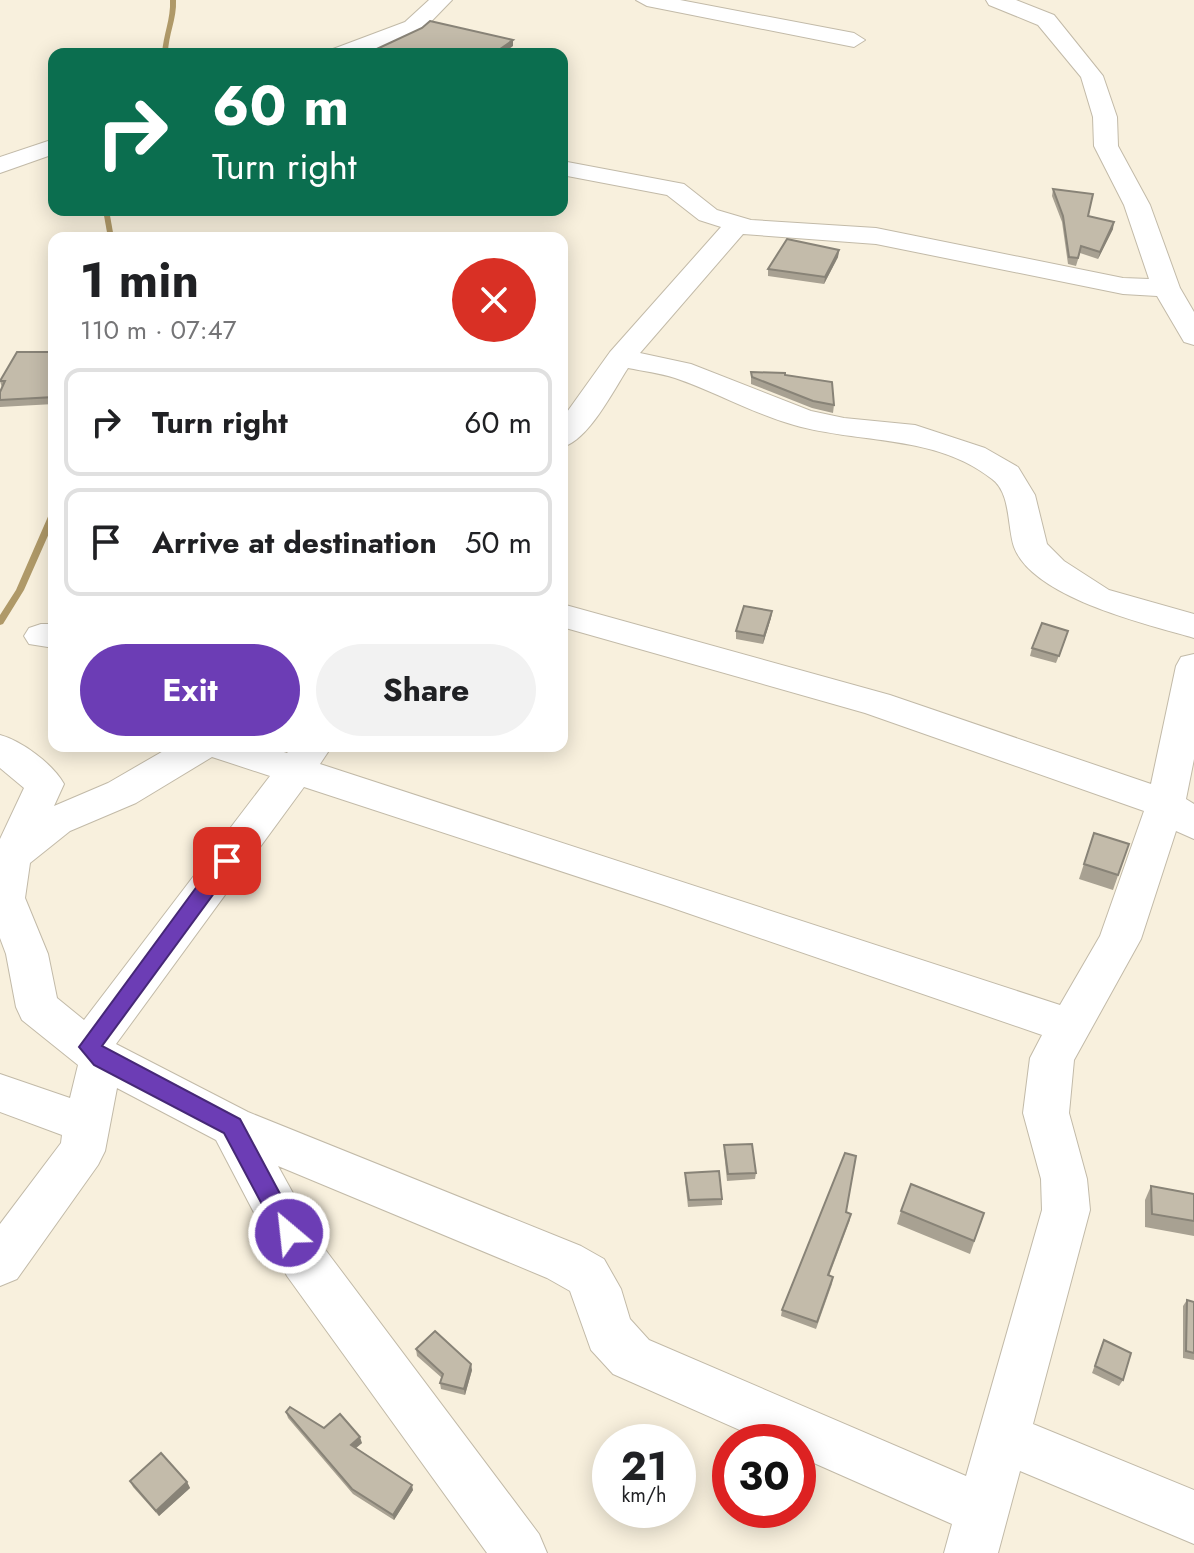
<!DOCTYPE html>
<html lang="en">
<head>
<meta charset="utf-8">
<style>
  :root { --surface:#fff; --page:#f2f2f2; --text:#202124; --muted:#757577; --line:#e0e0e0; --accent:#6c3db5 }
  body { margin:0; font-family:Jost,sans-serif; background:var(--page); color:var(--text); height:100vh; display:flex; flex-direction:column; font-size:30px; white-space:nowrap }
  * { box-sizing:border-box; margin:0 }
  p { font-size:26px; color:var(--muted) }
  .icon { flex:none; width:44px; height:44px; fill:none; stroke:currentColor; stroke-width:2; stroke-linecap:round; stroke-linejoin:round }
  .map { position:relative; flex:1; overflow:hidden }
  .sheet { position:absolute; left:48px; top:232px; width:520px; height:520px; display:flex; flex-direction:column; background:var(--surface); border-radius:16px; box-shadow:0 4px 20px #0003 }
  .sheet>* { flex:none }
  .hud { position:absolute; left:48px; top:48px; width:520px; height:168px; border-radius:16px; box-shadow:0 4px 20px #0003; background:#0b6e4f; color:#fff; overflow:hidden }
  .speed { position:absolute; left:592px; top:1424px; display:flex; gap:16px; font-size:40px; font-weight:700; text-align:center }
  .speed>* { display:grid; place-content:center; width:104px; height:104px; border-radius:50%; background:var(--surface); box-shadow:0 4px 20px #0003; line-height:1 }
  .speed small { font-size:20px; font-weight:400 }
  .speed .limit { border:12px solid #d22; background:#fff; color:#111 }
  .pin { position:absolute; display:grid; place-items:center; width:68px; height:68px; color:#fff; margin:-34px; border-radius:16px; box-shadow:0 4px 12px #0006 }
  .me { position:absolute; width:88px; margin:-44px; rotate:332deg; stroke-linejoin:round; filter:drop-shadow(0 0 6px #0008) }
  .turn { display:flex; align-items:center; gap:28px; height:168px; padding:0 32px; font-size:36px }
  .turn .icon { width:104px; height:104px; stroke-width:2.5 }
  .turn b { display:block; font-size:56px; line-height:68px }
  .round { display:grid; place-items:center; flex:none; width:84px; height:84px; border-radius:42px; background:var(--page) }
  .headline { display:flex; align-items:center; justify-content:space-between; height:136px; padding:0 32px }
  h1 { font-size:48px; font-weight:700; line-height:60px }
  .action { display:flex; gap:16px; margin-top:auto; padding:16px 32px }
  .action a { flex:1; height:92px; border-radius:48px; background:var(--accent); color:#fff; font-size:32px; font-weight:700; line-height:92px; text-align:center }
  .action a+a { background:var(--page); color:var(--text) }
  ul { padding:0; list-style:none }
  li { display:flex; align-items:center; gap:24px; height:108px; margin:0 16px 12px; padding:0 16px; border:4px solid var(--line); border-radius:16px }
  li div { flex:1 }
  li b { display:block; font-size:30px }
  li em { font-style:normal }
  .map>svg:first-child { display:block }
</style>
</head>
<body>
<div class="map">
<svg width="1194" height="1553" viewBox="0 0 1194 1553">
  <rect width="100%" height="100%" fill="#f8f0dd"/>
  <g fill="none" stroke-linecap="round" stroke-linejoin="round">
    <g fill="#af9968" fill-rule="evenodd">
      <path d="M170,0H176C177,19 168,35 168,54H162C163,35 171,19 170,0Z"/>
      <path d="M103,210H109L114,238H108Z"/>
      <path d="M54,509V522L24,590L3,624L0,625V615L16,590L50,512Z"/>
    </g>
    <defs>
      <g id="minor">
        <path d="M429,0H452L421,32L362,54H330L333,49L405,22Z"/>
        <path d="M636,0H680L854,33L865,40L854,47L647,6Z"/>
        <path d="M986,0H1016L1054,15L1103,76L1117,117L1118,146L1150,205L1180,288L1194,312V345L1184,342L1157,296L1123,294L876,244L743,234L640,353L691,364L811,411L844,418L915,425L985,448L1018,467L1035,495L1047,544L1064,561L1109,590L1194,614V638C1146,624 1033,598 1014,547C1007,526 1011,493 992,479C935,434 860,444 794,425C754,414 716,392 675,378C660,373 643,371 628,368C613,391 588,441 562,447V419L610,352L721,227L699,220L667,195L562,175V161L684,184L717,210L751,220L876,228L1123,278L1149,279L1124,205L1094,146L1093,117L1081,77L1038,25L989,5Z"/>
        <path d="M54,139V154L0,173V157Z"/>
        <path d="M562,604L890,695L1151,784L1176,666L1181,657L1194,654V759L1186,799L1194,804V839L1176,831L1141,939L1074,1060L1069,1113L1087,1179L1090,1210L1033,1424L1194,1490V1544L1020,1471L998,1553H944L952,1524L798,1456V1442H767L613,1374L591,1350L570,1291L547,1278L278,1166L321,1244L539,1534L547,1553H487L287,1276L216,1140L117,1088L105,1151L98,1165L17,1279L0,1286V1224L61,1143L62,1135L0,1112V1074L70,1098L78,1065L22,1020L16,1007L6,954L0,938V839L24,788L0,768V735C22,741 53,764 64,784L54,806L108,783L172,746H265L287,753L293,746H332L320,764L1060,1005L1100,936L1144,811L865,713L562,627ZM212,757L270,776L84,1020L57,998L48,954L25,898L30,863L70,831L136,803ZM304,787L664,905L1042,1035L1030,1058L1023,1113L1041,1179L1042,1210L966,1476L649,1340L630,1319L621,1289L604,1259L581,1246L248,1112L116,1044Z"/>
        <path d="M41,624H54V648L29,644L24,636L29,628Z"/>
      </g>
    </defs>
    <use href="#minor" stroke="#c2baa8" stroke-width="2"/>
    <use href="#minor" fill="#fff" fill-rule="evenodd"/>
  </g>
  <g fill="#a8a192">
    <path d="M1053,189L1088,216L1113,229L1098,259L1080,253L1076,266L1068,264L1062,222L1052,196Z"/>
    <path d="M839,250L838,257L824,284L768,276V269Z"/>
    <path d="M54,352V404L0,407V392L2,388L0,381Z"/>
    <path d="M751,372L785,375L834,405L833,413L812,408L751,384Z"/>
    <path d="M772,611L771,618L763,644L736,639V631Z"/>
    <path d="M1066,638L1056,663L1030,656L1032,648Z"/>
    <path d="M1094,833L1129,844L1113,890L1079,879Z"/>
    <path d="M724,1145L756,1173L755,1179L727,1181L724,1152Z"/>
    <path d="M685,1173L722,1199V1205L688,1207L685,1180Z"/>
    <path d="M1151,1186L1194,1194V1236L1145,1227V1200Z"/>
    <path d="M901,1211L984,1213L970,1254L897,1224Z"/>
    <path d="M846,1212L850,1220L829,1276L833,1277L832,1284L816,1329L781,1316L782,1310Z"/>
    <path d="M1187,1300L1194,1302V1360L1183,1358V1306Z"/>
    <path d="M1104,1340L1123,1380L1119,1386L1092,1373Z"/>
    <path d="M416,1349L472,1370L465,1395L441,1389L440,1383L442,1378L417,1356Z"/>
    <path d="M286,1412L324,1428L362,1443L355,1449L413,1490L394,1520L353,1494L288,1418Z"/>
    <path d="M798,1452L808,1458L803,1479L798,1478Z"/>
    <path d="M130,1481L187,1482L190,1488L159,1516L133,1487Z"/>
  </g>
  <g fill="#888377">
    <path d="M513,40V46L502,54H493Z"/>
    <path d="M1114,222L1113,229L1098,259L1100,252Z"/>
    <path d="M839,250L838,257L824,284L825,277Z"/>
    <path d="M772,611L771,618L763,644L764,636Z"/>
    <path d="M471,1364L472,1370L465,1395L464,1389Z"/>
    <path d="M360,1437L362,1443L352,1451L351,1445Z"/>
    <path d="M187,1482L190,1488L159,1516L156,1511Z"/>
    <path d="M412,1485L413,1490L394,1520L393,1515Z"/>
  </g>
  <g fill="#c3bbaa" stroke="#888377" stroke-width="2">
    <path d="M430,21L513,40L493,54H366L422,28Z"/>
    <path d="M1053,189L1093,194L1088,216L1114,222L1100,252L1081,246L1078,258L1069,257L1063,216Z"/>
    <path d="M787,239L839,250L825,277L768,269Z"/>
    <path d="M17,352H54V397L0,400V392L5,381H0Z"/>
    <path d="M751,372L785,373V375L832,382L834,405L813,401L752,377Z"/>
    <path d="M744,606L772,611L764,636L736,631Z"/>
    <path d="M1042,623L1068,631L1059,656L1032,648Z"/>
    <path d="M1094,833L1129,844L1118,875L1084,864Z"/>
    <path d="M752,1144L756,1173L728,1174L724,1145Z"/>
    <path d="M845,1153L856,1156L846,1212L851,1214L828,1275L833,1277L817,1322L782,1310Z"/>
    <path d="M719,1171L722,1199L689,1200L685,1173Z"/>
    <path d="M911,1184L984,1213L974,1241L901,1211Z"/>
    <path d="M1151,1186L1194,1194V1221L1152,1214Z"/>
    <path d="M1187,1300L1194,1302V1353L1186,1351Z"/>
    <path d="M435,1331L471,1364L464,1389L440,1383L443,1374L416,1349Z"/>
    <path d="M1104,1340L1131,1353L1123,1380L1095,1366Z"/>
    <path d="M290,1407L324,1428L340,1414L360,1437L351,1445L412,1485L393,1515L352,1489L286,1412Z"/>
    <path d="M798,1452L808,1458L804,1474L798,1472Z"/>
    <path d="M161,1453L187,1482L156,1511L130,1481Z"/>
  </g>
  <path fill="#6c3db5" stroke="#462876" stroke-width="2" d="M227,853L234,855L237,861L234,866L102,1046L240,1119L301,1233L297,1240L289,1244L281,1240L224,1133L94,1065L79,1047L220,855Z"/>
</svg>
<div class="speed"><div>21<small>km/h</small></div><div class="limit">30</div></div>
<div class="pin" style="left:227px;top:861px;background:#d93025"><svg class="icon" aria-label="arrive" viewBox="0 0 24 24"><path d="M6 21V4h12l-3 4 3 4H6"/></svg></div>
<svg class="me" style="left:289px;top:1233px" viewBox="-20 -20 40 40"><circle r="17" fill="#6c3db5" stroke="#fff" stroke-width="3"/><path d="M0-11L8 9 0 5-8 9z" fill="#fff"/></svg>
<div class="hud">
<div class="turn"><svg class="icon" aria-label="right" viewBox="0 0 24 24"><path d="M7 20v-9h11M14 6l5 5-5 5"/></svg><div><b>60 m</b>Turn right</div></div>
</div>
<section class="sheet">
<div class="headline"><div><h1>1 min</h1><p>110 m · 07:47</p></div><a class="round" style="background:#d93025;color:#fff"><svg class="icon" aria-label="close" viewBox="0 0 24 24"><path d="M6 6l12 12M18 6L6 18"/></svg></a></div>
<ul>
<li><svg class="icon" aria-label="right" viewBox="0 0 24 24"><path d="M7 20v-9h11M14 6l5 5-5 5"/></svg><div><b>Turn right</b></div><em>60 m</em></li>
<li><svg class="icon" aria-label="arrive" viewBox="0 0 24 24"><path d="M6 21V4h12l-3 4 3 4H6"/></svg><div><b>Arrive at destination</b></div><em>50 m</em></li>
</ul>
<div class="action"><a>Exit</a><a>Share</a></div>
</section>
</div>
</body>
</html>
